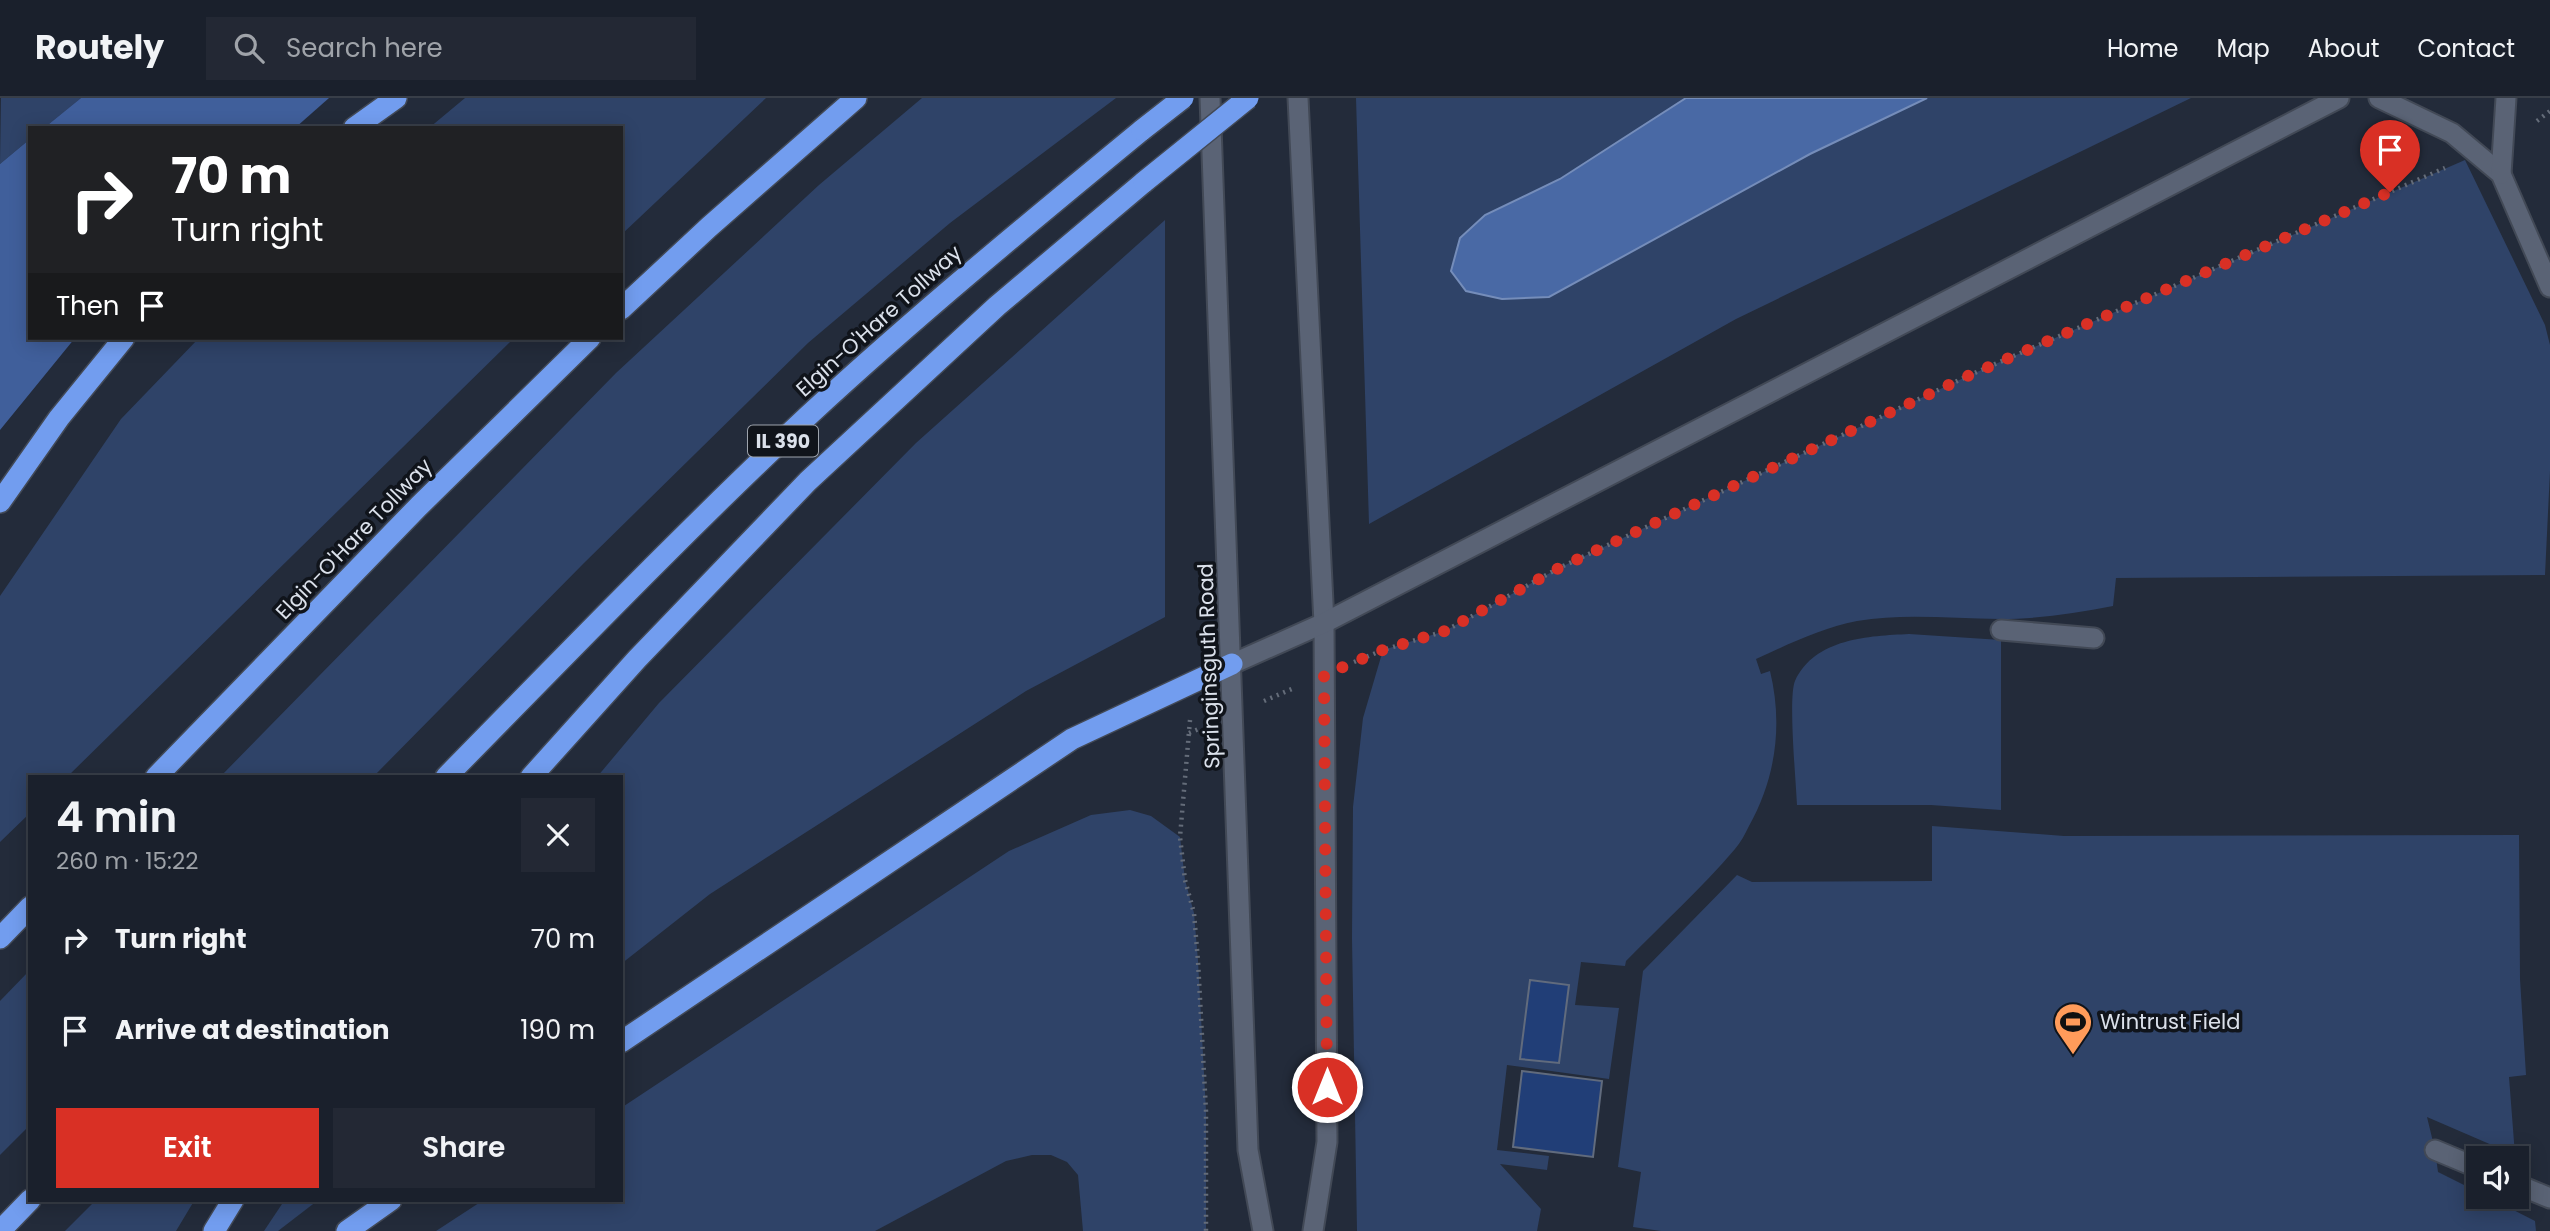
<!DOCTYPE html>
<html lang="en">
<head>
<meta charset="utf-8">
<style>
  :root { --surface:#1a202c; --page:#232834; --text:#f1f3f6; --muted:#9fa3a9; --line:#383e48; --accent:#d93025 }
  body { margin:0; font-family:Poppins,sans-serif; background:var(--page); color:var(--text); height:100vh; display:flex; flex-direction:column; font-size:26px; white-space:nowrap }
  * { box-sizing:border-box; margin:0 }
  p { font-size:23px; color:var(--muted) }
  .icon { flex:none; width:38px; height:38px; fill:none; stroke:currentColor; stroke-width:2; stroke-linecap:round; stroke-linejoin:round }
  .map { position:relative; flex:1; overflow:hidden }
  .details { position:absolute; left:28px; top:677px; width:595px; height:427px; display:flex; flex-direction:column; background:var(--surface); border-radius:0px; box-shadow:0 4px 18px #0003,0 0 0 2px var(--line) }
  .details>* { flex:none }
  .banner { position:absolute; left:28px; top:28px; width:595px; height:214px; border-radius:0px; box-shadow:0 4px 18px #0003,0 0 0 2px var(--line); background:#202124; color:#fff; overflow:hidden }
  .buttons { position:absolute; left:2466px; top:1048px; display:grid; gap:14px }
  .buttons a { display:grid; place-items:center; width:63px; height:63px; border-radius:0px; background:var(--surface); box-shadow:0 4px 18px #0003,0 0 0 2px var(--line); font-size:35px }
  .pin { position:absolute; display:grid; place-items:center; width:60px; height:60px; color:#fff; margin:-72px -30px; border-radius:50% 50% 50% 0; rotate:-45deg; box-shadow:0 0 7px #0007 }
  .pin .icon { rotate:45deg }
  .me { position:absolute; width:77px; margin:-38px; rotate:0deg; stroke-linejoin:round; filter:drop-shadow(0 0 5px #0008) }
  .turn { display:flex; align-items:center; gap:24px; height:147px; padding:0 28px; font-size:32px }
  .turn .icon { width:91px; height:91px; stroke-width:2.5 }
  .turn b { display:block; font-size:49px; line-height:60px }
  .then { display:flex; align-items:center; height:66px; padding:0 28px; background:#0003; gap:14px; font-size:26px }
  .round { display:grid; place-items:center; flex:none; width:74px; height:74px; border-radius:0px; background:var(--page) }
  .summary { display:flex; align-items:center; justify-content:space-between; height:119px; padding:0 28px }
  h1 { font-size:42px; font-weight:600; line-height:52px }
  .button { display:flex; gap:14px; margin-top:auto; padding:14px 28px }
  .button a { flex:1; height:80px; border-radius:0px; background:var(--accent); color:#fff; font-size:28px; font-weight:600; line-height:80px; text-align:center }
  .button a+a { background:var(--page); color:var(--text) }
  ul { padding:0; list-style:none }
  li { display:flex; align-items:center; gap:21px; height:91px; padding:0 28px }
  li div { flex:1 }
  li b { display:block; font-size:26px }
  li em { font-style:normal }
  header { display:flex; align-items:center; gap:42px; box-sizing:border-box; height:98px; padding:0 35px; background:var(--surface); border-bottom:2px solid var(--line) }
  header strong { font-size:33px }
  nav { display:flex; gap:38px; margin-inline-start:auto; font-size:24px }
  .search { width:490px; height:63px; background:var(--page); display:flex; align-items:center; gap:18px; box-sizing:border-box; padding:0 24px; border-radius:0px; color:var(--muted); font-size:26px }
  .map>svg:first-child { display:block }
</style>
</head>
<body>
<header>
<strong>Routely</strong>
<div class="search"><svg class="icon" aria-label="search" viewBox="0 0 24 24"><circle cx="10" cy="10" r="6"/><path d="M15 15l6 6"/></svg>Search here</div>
<nav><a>Home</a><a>Map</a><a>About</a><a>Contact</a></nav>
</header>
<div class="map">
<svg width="2550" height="1133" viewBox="0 0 2550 1133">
  <rect width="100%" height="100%" fill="#232b3a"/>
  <g fill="#2f4368">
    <path d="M1,0H81L44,30H30V41L0,66Z"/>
    <path d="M465,0H766L621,137V30H429Z"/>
    <path d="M922,0H1116L950,125L808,245L584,465L373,679H220L616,275L819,87Z"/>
    <path d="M1356,0H1686L1560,81L1485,117L1550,199L1810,56L1927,0H2191L1736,221L1369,426Z"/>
    <path d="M2465,62L2545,227L2550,247V373L2545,477L2116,480L2113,508C2076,515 2040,521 2001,521C1952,521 1905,515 1857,523C1821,530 1789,546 1756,561L1761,576L1770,573C1783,626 1776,680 1749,728C1745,736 1741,744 1735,751C1702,790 1662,826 1626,863L1625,868L1581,864L1575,907L1619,910L1609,981L1507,967L1497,1052L1549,1058L1547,1072L1500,1066L1541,1111L1537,1133H1357L1352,840L1353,709L1363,620L1383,552L1445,533L1559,470L1970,277Z"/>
    <path d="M1165,122V519L1026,593L710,796L621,866V679H597L659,605L916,345Z"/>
    <path d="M199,240H514L67,679H30V715L0,744V498L121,321Z"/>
    <path d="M1909,536L2001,542V712L1931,707H1797C1796,683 1788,599 1795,583C1815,540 1869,538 1909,536Z"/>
    <path d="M1130,712L1151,718L1180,739L1185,782L1194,815L1198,863L1206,1013V1133H1083L1078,1077L1067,1064L1051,1057H1032L1006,1063L875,1133H436L482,1103L621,1102V1010L1009,753L1091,717Z"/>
    <path d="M1932,728L2064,738L2519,737L2520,881L2526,977L2509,979L2515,1057L2427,1019L2435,1052L2438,1074L2478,1094V1099H2488L2535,1123L2536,1133H1661L1633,1129L1641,1074L1618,1069L1643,873L1737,777L1752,784L1932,783Z"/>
    <path d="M30,872V1027L0,1057V903Z"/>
    <path d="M95,1103V1102L194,1103L176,1133H65Z"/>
    <path d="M284,1103H317L278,1133H264Z"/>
  </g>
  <g fill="#405f9b">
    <path d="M81,0H329L295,30H44Z"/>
    <path d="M30,41V240H75L0,332V66Z"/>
  </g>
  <path fill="#4969a5" stroke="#758dba" stroke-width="2" d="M1686,0H1927L1810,56L1549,199L1502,201L1466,193L1451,173L1460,140L1485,117L1560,81Z"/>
  <g fill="#213e77" stroke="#616b7d" stroke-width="2">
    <path d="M1530,882L1569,887L1559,965L1520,961Z"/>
    <path d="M1522,973L1602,983L1593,1059L1513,1049Z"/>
  </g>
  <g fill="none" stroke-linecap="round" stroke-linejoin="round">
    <defs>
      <g id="service">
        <path d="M2379,0L2452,35L2501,76L2550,189"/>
        <path d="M2501,76L2506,0"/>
        <path d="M2001,532L2094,540"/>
        <path d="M2435,1052L2478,1070"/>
        <path d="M2516,1086L2550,1100"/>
      </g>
      <g id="tertiary">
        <path d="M1210,0L1248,1052L1263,1133"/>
        <path d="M1298,0L1324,525L1327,1044L1313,1133"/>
      </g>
      <path id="secondary" d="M1232,566L1324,525L2339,0"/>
      <g id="motorway">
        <path d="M354,30L396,0"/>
        <path d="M621,211L709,129L856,0"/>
        <path d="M0,404L59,320L124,240"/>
        <path d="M156,679L419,408L590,240"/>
        <path d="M446,679C566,557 684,434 809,317C916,218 1029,125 1142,32"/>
        <path d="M531,679L637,561L808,383L997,208L1144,84"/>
        <path d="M0,840L30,809"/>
        <path d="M621,944L1072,641L1232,566"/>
        <path d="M0,1133L30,1102"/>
        <path d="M214,1133L233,1102"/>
        <path d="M347,1133L391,1102"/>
      </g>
    </defs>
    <use href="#service" stroke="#424956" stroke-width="23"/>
    <use href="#tertiary" stroke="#424956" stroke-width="23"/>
    <use href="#secondary" stroke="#424956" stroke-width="23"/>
    <use href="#motorway" stroke="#424956" stroke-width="24"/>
    <g stroke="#646c79" stroke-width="4.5" stroke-dasharray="2 5" stroke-linecap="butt">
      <path d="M2537,23L2550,13"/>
      <path d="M1354,564L1383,552L1445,533L1559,470L1970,277L2445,70"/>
      <path d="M1264,603L1294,590"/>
      <path d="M1190,622L1180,739L1185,782L1194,815L1198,863L1206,1013V1133"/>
      <path d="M1189,635L1201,630"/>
    </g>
    <use href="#service" stroke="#5a6375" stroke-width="19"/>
    <use href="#tertiary" stroke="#5a6375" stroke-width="19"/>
    <use href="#secondary" stroke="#5a6375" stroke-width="19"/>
    <use href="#motorway" stroke="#729def" stroke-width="21"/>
    <defs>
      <g id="motorway-bridge">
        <path d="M1142,32L1183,0"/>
        <path d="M1144,84L1248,0"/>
      </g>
    </defs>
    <use href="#motorway-bridge" stroke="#424956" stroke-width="24" stroke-linecap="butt"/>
    <use href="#motorway-bridge" stroke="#729def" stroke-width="21"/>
  </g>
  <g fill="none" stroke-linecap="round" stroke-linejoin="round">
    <path stroke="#d93025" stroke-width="12" stroke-dasharray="0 21.6" d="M1327,989L1324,577L1383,552L1445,533L1559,470L1970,277L2390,94"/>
  </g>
  <defs>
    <symbol id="stadium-pin" viewBox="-11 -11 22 30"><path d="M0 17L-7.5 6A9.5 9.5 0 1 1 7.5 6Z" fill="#ff9b5a" stroke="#10141b"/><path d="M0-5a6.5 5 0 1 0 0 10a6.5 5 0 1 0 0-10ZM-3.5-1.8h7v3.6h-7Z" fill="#111"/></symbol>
  </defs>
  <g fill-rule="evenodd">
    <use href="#stadium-pin" x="2051" y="902" width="44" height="60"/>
  </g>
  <g text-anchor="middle" stroke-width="7" stroke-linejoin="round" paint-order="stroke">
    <rect fill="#10141b" stroke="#9ea4ad" stroke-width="2" x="748" y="327.5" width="70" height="31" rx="5"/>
    <g font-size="19" font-weight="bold" fill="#dbe1eb">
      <text x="783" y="350">IL 390</text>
    </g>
    <g font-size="21" fill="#dbe1eb" stroke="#10141b">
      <text transform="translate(879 223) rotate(-42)" y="7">Elgin-O'Hare Tollway</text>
      <text transform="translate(354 441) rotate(-46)" y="7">Elgin-O'Hare Tollway</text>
      <text transform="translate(1209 568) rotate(-92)" y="7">Springinsguth Road</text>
    </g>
    <g font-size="21" fill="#dbe1eb" stroke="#10141b" text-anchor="start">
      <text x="2100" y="931">Wintrust Field</text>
    </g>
  </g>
</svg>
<div class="buttons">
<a><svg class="icon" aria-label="sound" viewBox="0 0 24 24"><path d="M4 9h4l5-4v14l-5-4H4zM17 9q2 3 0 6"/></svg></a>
</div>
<div class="pin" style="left:2390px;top:94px;background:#d93025"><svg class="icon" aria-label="arrive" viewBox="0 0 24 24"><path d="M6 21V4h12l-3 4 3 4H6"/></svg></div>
<svg class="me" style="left:1327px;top:989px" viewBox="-20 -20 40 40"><circle r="17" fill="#d93025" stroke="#fff" stroke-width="3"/><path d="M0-11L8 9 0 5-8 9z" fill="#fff"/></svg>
<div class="banner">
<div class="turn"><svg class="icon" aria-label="right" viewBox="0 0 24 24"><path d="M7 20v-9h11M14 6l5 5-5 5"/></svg><div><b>70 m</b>Turn right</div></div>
<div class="then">Then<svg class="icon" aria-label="arrive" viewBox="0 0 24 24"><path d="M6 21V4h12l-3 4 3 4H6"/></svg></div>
</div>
<section class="details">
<div class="summary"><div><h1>4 min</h1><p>260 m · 15:22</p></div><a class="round"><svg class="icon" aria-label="close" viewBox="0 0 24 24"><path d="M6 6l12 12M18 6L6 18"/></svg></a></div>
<ul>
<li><svg class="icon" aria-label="right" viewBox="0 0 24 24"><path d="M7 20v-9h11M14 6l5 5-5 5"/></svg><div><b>Turn right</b></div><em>70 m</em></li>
<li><svg class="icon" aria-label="arrive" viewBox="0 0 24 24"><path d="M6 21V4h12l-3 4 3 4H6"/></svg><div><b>Arrive at destination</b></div><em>190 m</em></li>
</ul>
<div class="button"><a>Exit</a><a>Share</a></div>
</section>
</div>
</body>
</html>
